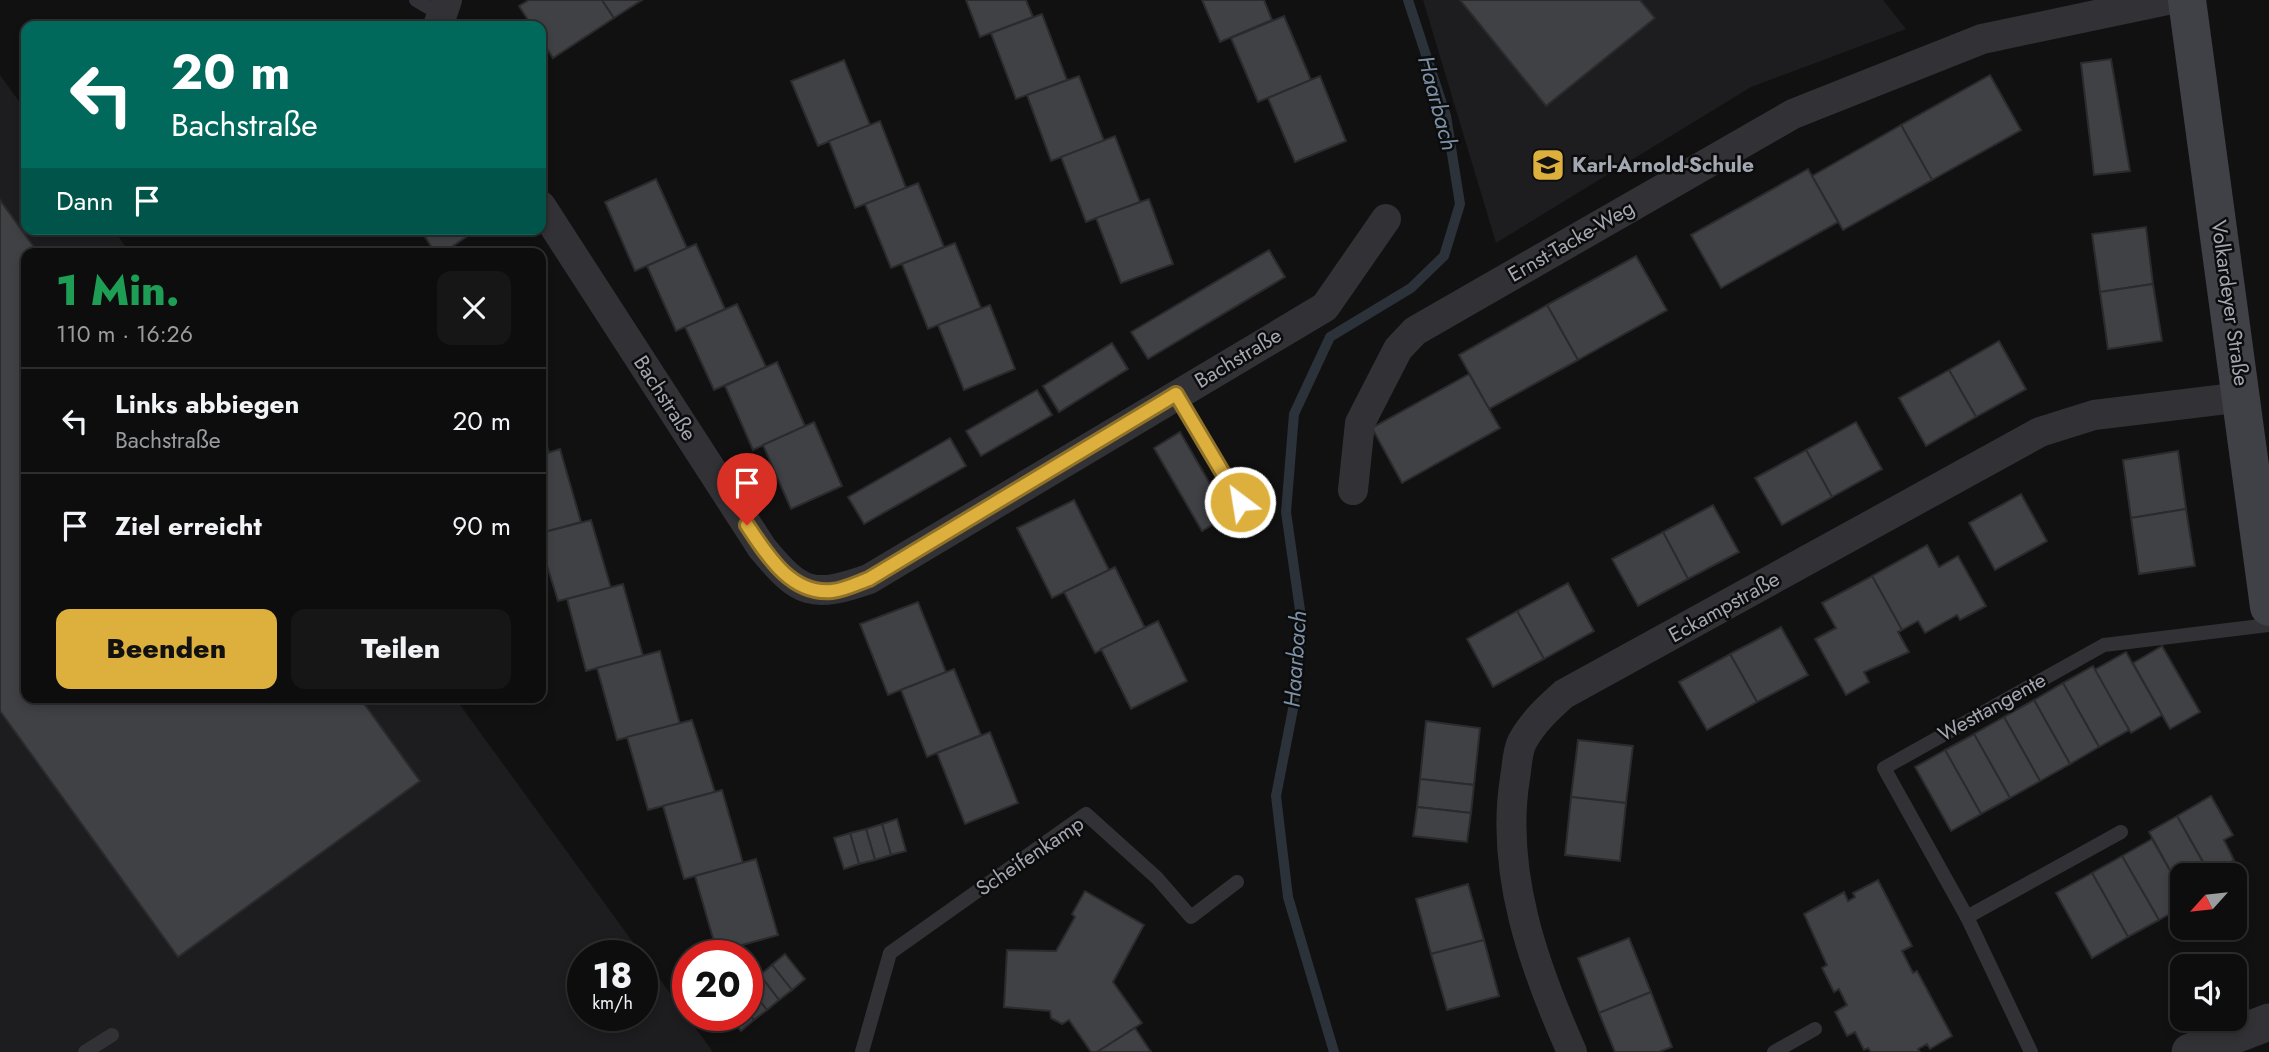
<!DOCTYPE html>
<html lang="de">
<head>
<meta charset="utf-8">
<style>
  :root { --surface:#0d0d0e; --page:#161617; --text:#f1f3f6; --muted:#9a9c9e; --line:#2d2d2e; --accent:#ddb03e }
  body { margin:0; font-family:Jost,sans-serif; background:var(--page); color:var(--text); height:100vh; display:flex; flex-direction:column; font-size:26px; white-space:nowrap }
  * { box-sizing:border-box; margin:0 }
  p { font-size:23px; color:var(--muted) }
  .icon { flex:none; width:38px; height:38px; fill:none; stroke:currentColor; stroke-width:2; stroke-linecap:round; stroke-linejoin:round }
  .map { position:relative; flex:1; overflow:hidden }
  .panel { position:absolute; left:21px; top:248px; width:525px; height:455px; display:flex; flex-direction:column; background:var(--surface); border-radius:14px; box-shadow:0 4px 10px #0003,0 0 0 2px var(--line) }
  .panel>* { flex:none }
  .guide { position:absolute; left:21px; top:21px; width:525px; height:214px; border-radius:14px; box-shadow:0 4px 10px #0003,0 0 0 2px var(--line); background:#00695c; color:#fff; overflow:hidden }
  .needle { width:46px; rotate:243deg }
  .controls { position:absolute; left:2170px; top:863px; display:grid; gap:14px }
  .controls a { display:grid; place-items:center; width:77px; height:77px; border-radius:14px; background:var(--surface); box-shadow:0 4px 10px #0003,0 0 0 2px var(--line); font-size:35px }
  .speed { position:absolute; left:567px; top:940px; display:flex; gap:14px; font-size:35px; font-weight:700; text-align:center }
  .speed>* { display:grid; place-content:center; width:91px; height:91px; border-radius:50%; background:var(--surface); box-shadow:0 4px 10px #0003,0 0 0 2px var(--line); line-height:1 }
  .speed small { font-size:18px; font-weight:400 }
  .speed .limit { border:10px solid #d22; background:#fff; color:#111 }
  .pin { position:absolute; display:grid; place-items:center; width:60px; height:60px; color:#fff; margin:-72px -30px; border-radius:50% 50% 50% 0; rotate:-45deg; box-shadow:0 0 7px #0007 }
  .pin .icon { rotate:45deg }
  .me { position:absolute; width:77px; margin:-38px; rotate:329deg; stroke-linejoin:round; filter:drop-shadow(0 0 5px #0008) }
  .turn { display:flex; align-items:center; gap:24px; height:147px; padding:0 35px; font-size:32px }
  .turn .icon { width:91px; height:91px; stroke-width:2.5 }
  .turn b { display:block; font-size:49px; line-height:60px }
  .then { display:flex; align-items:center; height:66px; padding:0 35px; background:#0003; gap:14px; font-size:26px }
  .round { display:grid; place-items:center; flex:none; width:74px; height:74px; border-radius:14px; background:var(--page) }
  .head { display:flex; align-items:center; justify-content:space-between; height:119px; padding:0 35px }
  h1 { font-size:42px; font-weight:800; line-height:52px; color:#1e9e55 }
  .cta { display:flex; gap:14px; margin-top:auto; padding:14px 35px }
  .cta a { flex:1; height:80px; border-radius:14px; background:var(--accent); color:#111; font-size:28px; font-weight:800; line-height:80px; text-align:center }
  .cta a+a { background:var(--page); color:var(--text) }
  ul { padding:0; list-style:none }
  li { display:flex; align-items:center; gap:21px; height:105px; padding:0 35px; border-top:2px solid var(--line) }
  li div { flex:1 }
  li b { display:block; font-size:26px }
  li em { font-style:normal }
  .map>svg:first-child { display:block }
</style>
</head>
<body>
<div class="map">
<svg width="2269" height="1052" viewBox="0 0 2269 1052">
  <rect width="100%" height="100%" fill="#111112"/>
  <g fill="#1d1d1f" fill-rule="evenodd">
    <path d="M1423,0H1883L1906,29L1751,87L1496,243Z"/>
    <path d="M0,75L26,111V229H113L131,254H26V698H455L713,1052H0ZM583,956H642V1015H583Z"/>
  </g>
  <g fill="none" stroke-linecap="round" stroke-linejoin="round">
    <path stroke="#2b3239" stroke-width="10" d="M1334,1052L1288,897L1276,796L1293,709L1302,624L1286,512L1294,414L1330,337L1411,288L1444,256L1460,204L1446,116L1408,0"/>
  </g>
  <g fill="#404145" stroke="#2b2b2e" stroke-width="2">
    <path d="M529,0H602L614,18L553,58L541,39V26H532L519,6Z"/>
    <path d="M602,0H642L614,18Z"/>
    <path d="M966,0H1026L1033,17L980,37Z"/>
    <path d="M1202,0H1264L1272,20L1220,42Z"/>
    <path d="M1460,0H1640L1655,18L1546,106Z"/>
    <path d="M1042,14L1067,80L1016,99L991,33Z"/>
    <path d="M1284,16L1311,80L1258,102L1231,38Z"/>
    <path d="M2111,59L2130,171L2094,175L2081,63Z"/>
    <path d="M844,60L870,125L818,146L791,81Z"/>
    <path d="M1990,75L2021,130L1932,180L1901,125Z"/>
    <path d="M1079,76L1104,141L1051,161L1027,95Z"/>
    <path d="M1320,76L1346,141L1295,162L1268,98Z"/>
    <path d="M880,121L906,188L855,208L829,141Z"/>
    <path d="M1901,125L1932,180L1843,230L1812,176Z"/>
    <path d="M1115,136L1140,202L1086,222L1061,157Z"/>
    <path d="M1808,169L1838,222L1721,288L1691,235Z"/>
    <path d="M656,179L687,248L635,271L605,202Z"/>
    <path d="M918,183L944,247L891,268L865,204Z"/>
    <path d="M1149,199L1173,264L1121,283L1096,218Z"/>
    <path d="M0,200L39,254H26V698H360L420,781L178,957L0,711Z"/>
    <path d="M2146,227L2153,284L2100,292L2092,234Z"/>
    <path d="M420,229H478L441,254H436Z"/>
    <path d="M955,243L981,308L928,329L902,264Z"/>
    <path d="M696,244L725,309L676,331L647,266Z"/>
    <path d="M1269,250L1285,277L1148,359L1131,332Z"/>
    <path d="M1636,256L1667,310L1578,360L1547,305Z"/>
    <path d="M2153,284L2162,341L2108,349L2100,292Z"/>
    <path d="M737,304L766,367L714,390L685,327Z"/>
    <path d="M990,305L1015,369L964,390L938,325Z"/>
    <path d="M1547,305L1578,360L1489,409L1459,355Z"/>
    <path d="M1999,341L2026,389L1976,417L1949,370Z"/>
    <path d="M1112,343L1128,369L1059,412L1043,386Z"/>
    <path d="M777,362L805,426L753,450L725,386Z"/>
    <path d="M1949,370L1976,417L1926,446L1899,398Z"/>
    <path d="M1469,374L1500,428L1402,483L1372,428Z"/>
    <path d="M1037,390L1052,415L981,456L966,431Z"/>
    <path d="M814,422L842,486L791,509L763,445Z"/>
    <path d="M1856,422L1882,469L1832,497L1806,450Z"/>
    <path d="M541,426L549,453L541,455Z"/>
    <path d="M1180,432L1228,515L1202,531L1154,448Z"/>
    <path d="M950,438L966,466L864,524L848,497Z"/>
    <path d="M560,449L581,522L541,533V455Z"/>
    <path d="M1806,450L1832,497L1782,525L1755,478Z"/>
    <path d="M2178,451L2186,509L2131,518L2123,460Z"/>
    <path d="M2021,494L2047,541L1995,570L1969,523Z"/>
    <path d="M1074,500L1109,570L1052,598L1017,528Z"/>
    <path d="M1713,505L1739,552L1688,579L1663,532Z"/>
    <path d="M2186,509L2195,566L2139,574L2131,518Z"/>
    <path d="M591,520L611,588L558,601L541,546V533Z"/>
    <path d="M1663,532L1688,579L1638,606L1612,559Z"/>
    <path d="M1927,545L1939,567L1958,556L1986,606L1960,620L1957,615L1925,633L1918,621L1902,630L1872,576Z"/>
    <path d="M1115,567L1145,628L1095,653L1064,592Z"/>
    <path d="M1872,576L1902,630L1898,632L1909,652L1864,672L1869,682L1846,695L1815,639L1836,628L1822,603Z"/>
    <path d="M1568,583L1594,631L1544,659L1517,611Z"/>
    <path d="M623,584L643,656L586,671L567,599Z"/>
    <path d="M918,602L946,672L888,695L860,624Z"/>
    <path d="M1517,611L1544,659L1493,687L1467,639Z"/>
    <path d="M1158,621L1187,681L1131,709L1101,649Z"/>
    <path d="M1781,627L1808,675L1757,702L1730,654Z"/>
    <path d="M2162,646L2200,712L2170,729L2133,663Z"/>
    <path d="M660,651L680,724L617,740L597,668Z"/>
    <path d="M2126,652L2162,715L2131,733L2094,670Z"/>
    <path d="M1730,654L1757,702L1707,730L1679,682Z"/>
    <path d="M2093,666L2129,730L2099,747L2063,683Z"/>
    <path d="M954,669L981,735L927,757L901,690Z"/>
    <path d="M2063,683L2099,747L2070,764L2034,700Z"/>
    <path d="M2034,700L2070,764L2040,781L2004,717Z"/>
    <path d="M2004,717L2040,781L2010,798L1974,734Z"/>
    <path d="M692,720L715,792L648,810L627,737Z"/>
    <path d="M1426,721L1480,728L1474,785L1420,779Z"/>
    <path d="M990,732L1018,803L965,824L937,753Z"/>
    <path d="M1974,734L2010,798L1981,814L1945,750Z"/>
    <path d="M1578,740L1633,746L1626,803L1571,797Z"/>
    <path d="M1945,750L1981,814L1951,831L1915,767Z"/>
    <path d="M1420,779L1474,785L1471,813L1417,807Z"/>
    <path d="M722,790L743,863L684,879L663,806Z"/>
    <path d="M2211,796L2233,835L2224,840L2234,860L2210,874L2177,816Z"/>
    <path d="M1571,797L1626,803L1620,861L1565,855Z"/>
    <path d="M1417,807L1471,813L1467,842L1413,836Z"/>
    <path d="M2177,816L2210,875H2182V892L2149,832Z"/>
    <path d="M897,819L906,851L891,855L882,824Z"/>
    <path d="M882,824L891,855L875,860L866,829Z"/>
    <path d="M866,829L875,860L859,864L850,833Z"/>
    <path d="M850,833L859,864L844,869L834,838Z"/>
    <path d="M2152,839L2182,892V907L2159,920L2122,856Z"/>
    <path d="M2122,856L2159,920L2128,937L2092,873Z"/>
    <path d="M756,859L778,935L717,952L695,876Z"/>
    <path d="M2092,873L2128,937L2092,958L2056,893Z"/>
    <path d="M1878,880L1912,946L1902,951L1913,973L1917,971L1952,1036L1930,1049L1927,1044L1918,1049L1920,1052H1871L1868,1048L1864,1050L1855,1032L1847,1036L1835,1012L1847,1005L1839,989L1834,992L1822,968L1827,965L1804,914L1844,892L1848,901L1855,897L1853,893Z"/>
    <path d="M1468,884L1484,940L1431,954L1416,899Z"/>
    <path d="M1085,891L1144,925L1113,982L1142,1023L1097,1052H1091L1069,1020L1062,1024L1051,1018L1050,1011L1004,1007L1007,950L1056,951L1075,917L1072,914Z"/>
    <path d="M1629,938L1651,992L1599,1013L1578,958Z"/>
    <path d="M1484,940L1499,996L1447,1010L1431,954Z"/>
    <path d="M785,954L805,979L792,990L772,965Z"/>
    <path d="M772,965L792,990L779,1000L760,975Z"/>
    <path d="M760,975L779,1000L767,1010L747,985Z"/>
    <path d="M747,985L767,1010L754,1020L747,1012Z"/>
    <path d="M1651,992L1672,1047L1659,1052H1615L1599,1013Z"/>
    <path d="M747,1012L754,1020L741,1031L729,1015H747Z"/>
    <path d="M1135,1028L1151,1052H1097Z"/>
  </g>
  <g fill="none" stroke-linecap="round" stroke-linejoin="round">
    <g stroke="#323236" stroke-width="14">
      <path d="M416,0L440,14"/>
      <path d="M1176,394L1240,502"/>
      <path d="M1967,917L2121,832"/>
      <path d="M85,1052L112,1035"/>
      <path d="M862,1052L890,953L1086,814L1157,878L1191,917L1237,882"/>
      <path d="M1774,1052L1815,1029"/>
      <path d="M2031,1052L1967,917L1884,768L2104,645L2269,625"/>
    </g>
    <g stroke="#323236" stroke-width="30">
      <path d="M438,26L447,0"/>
      <path d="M541,206L762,548C800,594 812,599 869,579L1325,307L1386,219"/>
      <path d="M1353,490L1360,423L1398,349L1415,331L1793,114L1982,39L2167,0"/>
      <path d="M1572,1052C1534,967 1500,872 1515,778C1517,767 1517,752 1522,742C1532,723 1548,708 1564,694L2040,432L2094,415L2243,397"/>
    </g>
    <path stroke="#323236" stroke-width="37" d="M2190,1052L2269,1022"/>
    <path stroke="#404146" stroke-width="38" d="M2187,0L2269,607"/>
  </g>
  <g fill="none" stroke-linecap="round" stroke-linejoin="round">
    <defs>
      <path id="route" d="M747,525C767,555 791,595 832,591C844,590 858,583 869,579L1176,394L1240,502"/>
    </defs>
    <use href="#route" stroke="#907228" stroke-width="18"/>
    <use href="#route" stroke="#ddb03e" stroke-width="12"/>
  </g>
  <defs>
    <symbol id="school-square" viewBox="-11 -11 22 22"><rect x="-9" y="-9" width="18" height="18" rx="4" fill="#ddb03e" stroke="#0c0c0d"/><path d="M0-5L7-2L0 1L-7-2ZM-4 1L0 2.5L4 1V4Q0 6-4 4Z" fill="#111"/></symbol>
  </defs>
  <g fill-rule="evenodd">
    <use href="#school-square" x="1529" y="146" width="38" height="38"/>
  </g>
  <g text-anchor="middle" stroke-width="5" stroke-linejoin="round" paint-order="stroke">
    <g font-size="21" font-weight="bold" fill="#a3a7b1" stroke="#0c0c0d" text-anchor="start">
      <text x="1572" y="172">Karl-Arnold-Schule</text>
    </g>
    <g font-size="21" fill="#a3a7b1" stroke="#0c0c0d">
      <text transform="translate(1571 241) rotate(-30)" y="7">Ernst-Tacke-Weg</text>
      <text transform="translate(2230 303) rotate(82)" y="7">Volkardeyer Straße</text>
      <text transform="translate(1238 358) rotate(-31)" y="7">Bachstraße</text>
      <text transform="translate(665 398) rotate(57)" y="7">Bachstraße</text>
      <text transform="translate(1724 607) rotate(-29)" y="7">Eckampstraße</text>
      <text transform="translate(1992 707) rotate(-29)" y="7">Westtangente</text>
      <text transform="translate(1030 856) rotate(-34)" y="7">Scheifenkamp</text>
    </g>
    <g font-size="23" font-style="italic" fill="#7d92a9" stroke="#0c0c0d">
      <text transform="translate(1438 103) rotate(75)" y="8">Haarbach</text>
      <text transform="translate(1295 659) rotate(-86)" y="8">Haarbach</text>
    </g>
  </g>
</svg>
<div class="controls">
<a><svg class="needle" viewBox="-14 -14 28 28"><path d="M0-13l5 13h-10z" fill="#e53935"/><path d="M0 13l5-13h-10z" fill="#9a9c9e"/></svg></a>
<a><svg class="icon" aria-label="sound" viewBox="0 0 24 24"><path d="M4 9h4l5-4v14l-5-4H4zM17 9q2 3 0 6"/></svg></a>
</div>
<div class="speed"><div>18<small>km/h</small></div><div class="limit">20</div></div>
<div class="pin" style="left:747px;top:525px;background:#d93025"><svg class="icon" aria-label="arrive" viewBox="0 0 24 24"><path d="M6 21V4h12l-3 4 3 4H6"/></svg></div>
<svg class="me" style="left:1240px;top:502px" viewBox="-20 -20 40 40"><circle r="17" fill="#ddb03e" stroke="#fff" stroke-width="3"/><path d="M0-11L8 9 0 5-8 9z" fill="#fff"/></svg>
<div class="guide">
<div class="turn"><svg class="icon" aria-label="left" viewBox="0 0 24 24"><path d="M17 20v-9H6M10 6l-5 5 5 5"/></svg><div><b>20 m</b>Bachstraße</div></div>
<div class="then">Dann<svg class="icon" aria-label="arrive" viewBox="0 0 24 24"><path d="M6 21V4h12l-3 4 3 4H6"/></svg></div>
</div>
<section class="panel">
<div class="head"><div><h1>1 Min.</h1><p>110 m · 16:26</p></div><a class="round"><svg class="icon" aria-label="close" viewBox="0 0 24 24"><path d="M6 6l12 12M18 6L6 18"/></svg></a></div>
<ul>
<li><svg class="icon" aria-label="left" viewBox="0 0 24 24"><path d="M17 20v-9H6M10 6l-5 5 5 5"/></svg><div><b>Links abbiegen</b><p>Bachstraße</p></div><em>20 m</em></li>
<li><svg class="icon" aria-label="arrive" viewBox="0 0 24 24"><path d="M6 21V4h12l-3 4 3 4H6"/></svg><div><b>Ziel erreicht</b></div><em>90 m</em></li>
</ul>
<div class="cta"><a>Beenden</a><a>Teilen</a></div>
</section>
</div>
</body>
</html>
